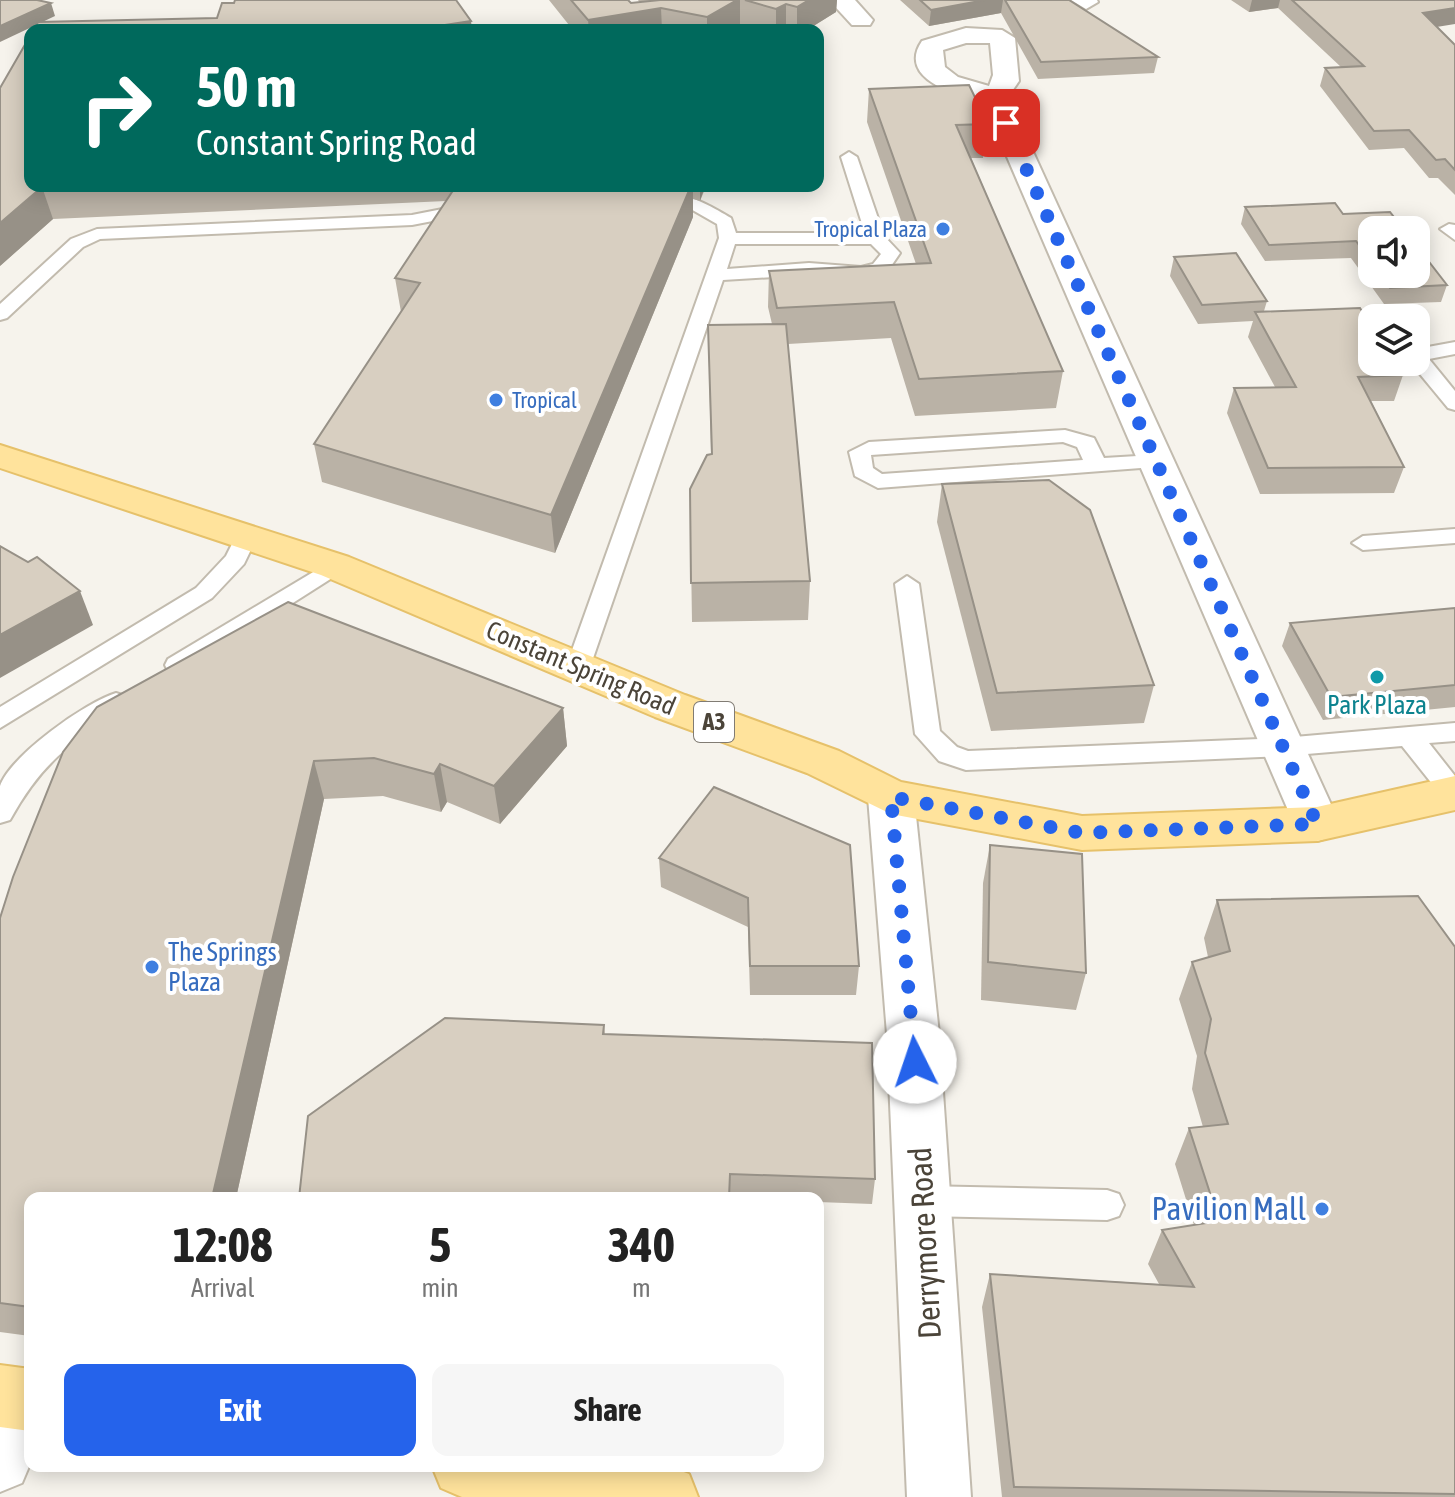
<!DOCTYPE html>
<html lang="en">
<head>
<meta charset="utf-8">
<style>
  :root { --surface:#fff; --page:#f6f6f6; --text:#222; --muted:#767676; --accent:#2563eb }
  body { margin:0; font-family:"Asap Condensed",sans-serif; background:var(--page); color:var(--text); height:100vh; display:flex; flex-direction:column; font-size:30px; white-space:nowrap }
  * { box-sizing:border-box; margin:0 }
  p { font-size:26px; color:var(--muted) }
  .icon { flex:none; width:44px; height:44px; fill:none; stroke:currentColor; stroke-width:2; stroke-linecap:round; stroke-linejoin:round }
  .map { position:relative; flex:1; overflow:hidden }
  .sheet { position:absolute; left:24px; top:1192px; width:800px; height:280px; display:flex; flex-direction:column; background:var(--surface); border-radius:16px; box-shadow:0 4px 20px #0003 }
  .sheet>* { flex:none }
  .guide { position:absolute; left:24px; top:24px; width:800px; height:168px; border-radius:16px; box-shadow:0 4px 20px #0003; background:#00695c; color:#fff; overflow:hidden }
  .tools { position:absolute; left:1358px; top:216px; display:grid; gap:16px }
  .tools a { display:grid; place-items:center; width:72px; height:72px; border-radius:16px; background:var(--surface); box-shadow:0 4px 20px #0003; font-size:40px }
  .pin { position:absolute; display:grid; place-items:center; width:68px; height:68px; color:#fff; margin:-34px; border-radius:16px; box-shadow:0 4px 12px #0006 }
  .me { position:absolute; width:88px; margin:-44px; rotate:356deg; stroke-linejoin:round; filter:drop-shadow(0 0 6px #0008) }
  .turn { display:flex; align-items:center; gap:28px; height:168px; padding:0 40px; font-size:36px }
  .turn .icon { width:104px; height:104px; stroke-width:2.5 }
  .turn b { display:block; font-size:56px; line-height:68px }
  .eta { display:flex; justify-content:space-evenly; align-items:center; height:136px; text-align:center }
  .eta b { font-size:48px; font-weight:700; line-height:56px }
  .primary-button { display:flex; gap:16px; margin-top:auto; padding:16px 40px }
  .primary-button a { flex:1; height:92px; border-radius:16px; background:var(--accent); color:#fff; font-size:32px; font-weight:700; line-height:92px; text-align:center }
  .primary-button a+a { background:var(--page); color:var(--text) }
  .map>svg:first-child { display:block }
</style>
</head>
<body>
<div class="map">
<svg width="1455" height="1497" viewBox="0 0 1455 1497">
  <rect width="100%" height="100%" fill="#f6f3ec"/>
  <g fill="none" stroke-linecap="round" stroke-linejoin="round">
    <defs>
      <g id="service">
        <path d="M849,152L857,157L884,236L900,253L887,272L862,279L809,275L723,280L590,667L587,673H569L566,667L719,238L717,224L689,208L659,203L650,198C669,181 713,207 731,218L736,233H865L841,157ZM735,244H871L881,254L873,264L861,267L809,263L727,269Z"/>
        <path d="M473,203L479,204V212L412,225L100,239L83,247L7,318L0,320V304L71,239L97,229L412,215Z"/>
        <path d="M1449,224L1455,225V240L1440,229Z"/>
        <path d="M1455,342V354L1429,359L1455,391V410L1448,408L1410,362H1416L1417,349Z"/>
        <path d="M1065,430L1094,438L1104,458L1154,455L1165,461L1154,467L878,488L855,476L849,452L869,442ZM1063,442L1077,447L1083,460L882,474L873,468L871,455Z"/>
        <path d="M1455,529V543L1363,550L1352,543L1363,536Z"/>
        <path d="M246,530L257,537L244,564L212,598L0,728V707L196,588L226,556L238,532Z"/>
        <path d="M335,559L343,561L347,566L343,571L186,671H168L165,665L168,659Z"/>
        <path d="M907,576L919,584L940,731L957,747L968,751L1283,738L1455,723V741L1429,743L1455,776V803L1445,800L1402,746L1283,756L966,770L939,761L915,734L895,584Z"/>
        <path d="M116,693L125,696L129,702L125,708C70,743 42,762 10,820L0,823C0,812 0,796 0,786C11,755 86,702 116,693Z"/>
        <path d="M922,1186L1107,1190L1119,1194L1124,1205L1119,1216L1107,1220L922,1216L910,1212L905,1201L910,1190Z"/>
      </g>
      <g id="minor">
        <path d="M829,0H855L873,20L870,25H852Z"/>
        <path d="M1071,0H1097L1098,2L1086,9Z"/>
        <path d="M966,28L1002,30L1015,38L1019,81L1008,97L1340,824L1333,836L1317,841L1301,836L1294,824L983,101C958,96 896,79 922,41ZM966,43H990L993,75L989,86L958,77L945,67L943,50Z"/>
        <path d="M22,1368L30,1372V1464L22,1483L0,1492V1378Z"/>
      </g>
      <path id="tertiary" d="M891,780L907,785L914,797L939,1034L971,1497H907L887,1034L868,797L875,785Z"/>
      <g id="primary">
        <path d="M0,445L349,557L685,695L839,751L901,782L1082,816L1317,807L1455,776V810L1317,841L1082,850L891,814L807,773L655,717L321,575L0,468Z"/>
        <path d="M0,1365L30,1369V1431L0,1427Z"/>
        <path d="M432,1466H668L689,1474L698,1497H462L441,1488Z"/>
      </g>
    </defs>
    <use href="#service" stroke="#c2bbae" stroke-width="4"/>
    <use href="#minor" stroke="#c2bbae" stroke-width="4"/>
    <use href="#tertiary" stroke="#c2bbae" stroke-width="4"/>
    <use href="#primary" stroke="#e6c16a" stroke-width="4"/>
    <use href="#service" fill="#fff" fill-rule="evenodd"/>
    <use href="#minor" fill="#fff" fill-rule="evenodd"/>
    <use href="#tertiary" fill="#fff" fill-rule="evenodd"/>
    <use href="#primary" fill="#ffe39c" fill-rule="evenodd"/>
  </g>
  <g fill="#bab2a6">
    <path d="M549,0H628L631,3H640L638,0H837L836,12L807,30H746L740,28L737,30H573Z"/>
    <path d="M900,0H1069L1158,57L1154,73L1038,79L1001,13L929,26Z"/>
    <path d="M1231,0H1455L1437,27L1455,45V195L1438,178H1429L1404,148L1369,150L1320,86L1325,68L1341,67L1278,8L1249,12Z"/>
    <path d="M869,89L988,124L983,158H971L1063,371L1056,408L915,416L891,338L788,344L810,581L808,620L692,622L690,489L711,454L708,325L772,324L768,307L769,271L916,264L867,122Z"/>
    <path d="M30,186H772L705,189L700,201L693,199V217L555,553L322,482L314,444L401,312L395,278L446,201L53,219L0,266Z"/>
    <path d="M1245,207L1343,214L1372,230V274H1416L1447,285L1441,302L1384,304L1351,258L1265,261L1241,224Z"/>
    <path d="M1174,257L1267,301L1264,311L1403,375L1394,401H1371L1404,467L1394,493L1260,494L1227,413L1234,388L1275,387L1248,337L1253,321L1198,324L1170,276Z"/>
    <path d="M942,484L1154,685L1144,723L991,731L937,522Z"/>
    <path d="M1455,608V707L1323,720L1282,646L1290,623Z"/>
    <path d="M563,708L567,746L500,824L447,802L441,812L383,796L324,799L236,1198H30V1336L0,1332V918L63,752Z"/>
    <path d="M850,845L859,966L856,995H750L748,927L661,887L659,858Z"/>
    <path d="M990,845L1086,973L1076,1010L981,1000L983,883Z"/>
    <path d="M1217,900L1455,947V1497H1002L982,1307L990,1274L1159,1284L1148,1264L1162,1230L1194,1225L1175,1164L1189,1128L1203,1127L1192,1089L1197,1056L1179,999L1192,962L1208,957L1204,938Z"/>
    <path d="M604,1025L605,1034L875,1179L872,1204L818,1202V1198H299Z"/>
  </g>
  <g fill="#979187">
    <path d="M737,0H740V28L737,30H707V17Z"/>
    <path d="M809,0H837L836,12L807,30H797V7Z"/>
    <path d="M985,0H1003L1001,13L929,26L931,10Z"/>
    <path d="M1252,0H1280L1278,8L1249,12Z"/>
    <path d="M51,3L55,16L0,42V26Z"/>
    <path d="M786,4V30H776V9Z"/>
    <path d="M661,8L662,30H589L588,20Z"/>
    <path d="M1455,8V24L1418,30L1423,13Z"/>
    <path d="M471,21L472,30H418V29Z"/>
    <path d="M691,186H693V217L555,553L551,515Z"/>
    <path d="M700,186H705L700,201Z"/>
    <path d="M42,187L53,219L0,266V223Z"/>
    <path d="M80,591L93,625L0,678V635Z"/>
    <path d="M563,708L567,746L500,824L494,786Z"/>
    <path d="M314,761L324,799L236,1198H212Z"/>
    <path d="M440,764L447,802L441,812L434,774Z"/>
  </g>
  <g fill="#d8cfc1" stroke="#979187" stroke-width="2">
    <path d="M0,0H37L51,3L0,26Z"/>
    <path d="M235,0H456L471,21L418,29V30H34L38,22L217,18L222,3H234Z"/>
    <path d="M571,0H628L631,3L660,0H737L707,17L661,8L588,20Z"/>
    <path d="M745,0H809L797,7L786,4L776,9Z"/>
    <path d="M920,0H985L931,10Z"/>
    <path d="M1005,0H1069L1158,57L1041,62Z"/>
    <path d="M1292,0H1455V8L1423,13L1455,45V170L1445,159L1436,160L1409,130L1374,131L1325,68L1364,66Z"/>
    <path d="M30,36V186H62L42,187L0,223V88Z"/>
    <path d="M969,85L988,124L956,125L1063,371L919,379L894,302L777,308L769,271L931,263L869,89Z"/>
    <path d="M456,186H691L551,515L314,444L420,283L395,278Z"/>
    <path d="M1335,203L1343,214L1390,212L1404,230H1372V263L1356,241L1269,245L1245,207Z"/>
    <path d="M1416,245L1447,285L1390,288L1380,274H1416Z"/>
    <path d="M1236,253L1267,301L1202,305L1174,257Z"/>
    <path d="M1360,308L1372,327V362H1394L1403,375L1358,377L1404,467L1268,468L1234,388L1296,387L1255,312Z"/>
    <path d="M786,324L810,581L691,583L690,489L707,455L712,454L708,325Z"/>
    <path d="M1049,480L1090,510L1154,685L997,693L942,484Z"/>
    <path d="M0,546L28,562L37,557L80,591L0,635Z"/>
    <path d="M288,602L563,708L494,786L440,764L434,774L374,758L314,761L212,1198H30V1307L0,1303V918L13,877L63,752L97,707Z"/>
    <path d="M1455,608V685L1331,697L1290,623Z"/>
    <path d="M714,787L850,845L859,966H750L748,898L659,858Z"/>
    <path d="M990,845L1082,854L1086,973L988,962Z"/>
    <path d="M1418,896L1455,947V1494L1014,1487L990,1274L1194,1287L1162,1230L1219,1221L1189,1128L1228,1124L1205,1053L1211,1019L1192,962L1230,951L1217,900Z"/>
    <path d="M445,1018L604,1025L603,1034L872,1043L875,1179L730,1174L729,1198H299L308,1116Z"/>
  </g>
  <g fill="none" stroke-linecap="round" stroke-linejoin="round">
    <path stroke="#2563eb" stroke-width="14" stroke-dasharray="0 25.2" d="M915,1062L891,797L1082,833L1317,824L1006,123"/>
  </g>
  <g fill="#3f7fe0" stroke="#fff" stroke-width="3">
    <circle cx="943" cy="229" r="8"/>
    <circle cx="496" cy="400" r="8"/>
    <circle cx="152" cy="967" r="8"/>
    <circle cx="1322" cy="1209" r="8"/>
  </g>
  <circle fill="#0f9aa8" stroke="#fff" stroke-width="3" cx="1377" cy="677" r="8"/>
  <g text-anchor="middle" stroke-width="8" stroke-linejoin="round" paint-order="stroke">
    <g font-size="22" fill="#366cbe" stroke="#fff" text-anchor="end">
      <text x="927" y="237">Tropical Plaza</text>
      <text x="512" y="408" text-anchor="start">Tropical</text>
    </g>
    <rect fill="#fff" stroke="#817c74" stroke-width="2" x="694" y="702" width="40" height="40" rx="6"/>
    <g font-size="24" font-weight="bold" fill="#4b4439">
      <text x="714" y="730">A3</text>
    </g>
    <g font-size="26" fill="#4b4439" stroke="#fff">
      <text transform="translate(581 668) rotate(23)" y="9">Constant Spring Road</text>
    </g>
    <g font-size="26" fill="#0d838f" stroke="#fff">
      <text x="1377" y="714">Park Plaza</text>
    </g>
    <g font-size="26" fill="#366cbe" stroke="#fff" text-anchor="start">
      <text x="168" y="961">The Springs<tspan x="168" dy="30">Plaza</tspan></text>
    </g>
    <g font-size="32" fill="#366cbe" stroke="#fff" text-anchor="end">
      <text x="1306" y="1220">Pavilion Mall</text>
    </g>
    <g font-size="32" fill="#4b4439" stroke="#fff">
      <text transform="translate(925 1243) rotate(-93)" y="11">Derrymore Road</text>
    </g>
  </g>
</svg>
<div class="tools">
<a><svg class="icon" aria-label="sound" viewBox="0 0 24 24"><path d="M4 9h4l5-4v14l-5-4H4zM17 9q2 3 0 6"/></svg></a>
<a><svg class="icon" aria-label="layers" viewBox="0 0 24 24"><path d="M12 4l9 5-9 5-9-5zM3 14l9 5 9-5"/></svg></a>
</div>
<div class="pin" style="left:1006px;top:123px;background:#d93025"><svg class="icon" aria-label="arrive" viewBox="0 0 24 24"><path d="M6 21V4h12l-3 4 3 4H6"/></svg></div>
<svg class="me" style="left:915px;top:1062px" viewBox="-20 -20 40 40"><circle r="19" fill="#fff"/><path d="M0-13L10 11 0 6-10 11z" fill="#2563eb"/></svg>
<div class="guide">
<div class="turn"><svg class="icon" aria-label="right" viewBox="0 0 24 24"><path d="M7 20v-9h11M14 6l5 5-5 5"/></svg><div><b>50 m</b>Constant Spring Road</div></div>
</div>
<section class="sheet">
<div class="eta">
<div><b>12:08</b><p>Arrival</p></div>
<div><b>5</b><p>min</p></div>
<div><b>340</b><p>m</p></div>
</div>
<div class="primary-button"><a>Exit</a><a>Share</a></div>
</section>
</div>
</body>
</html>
